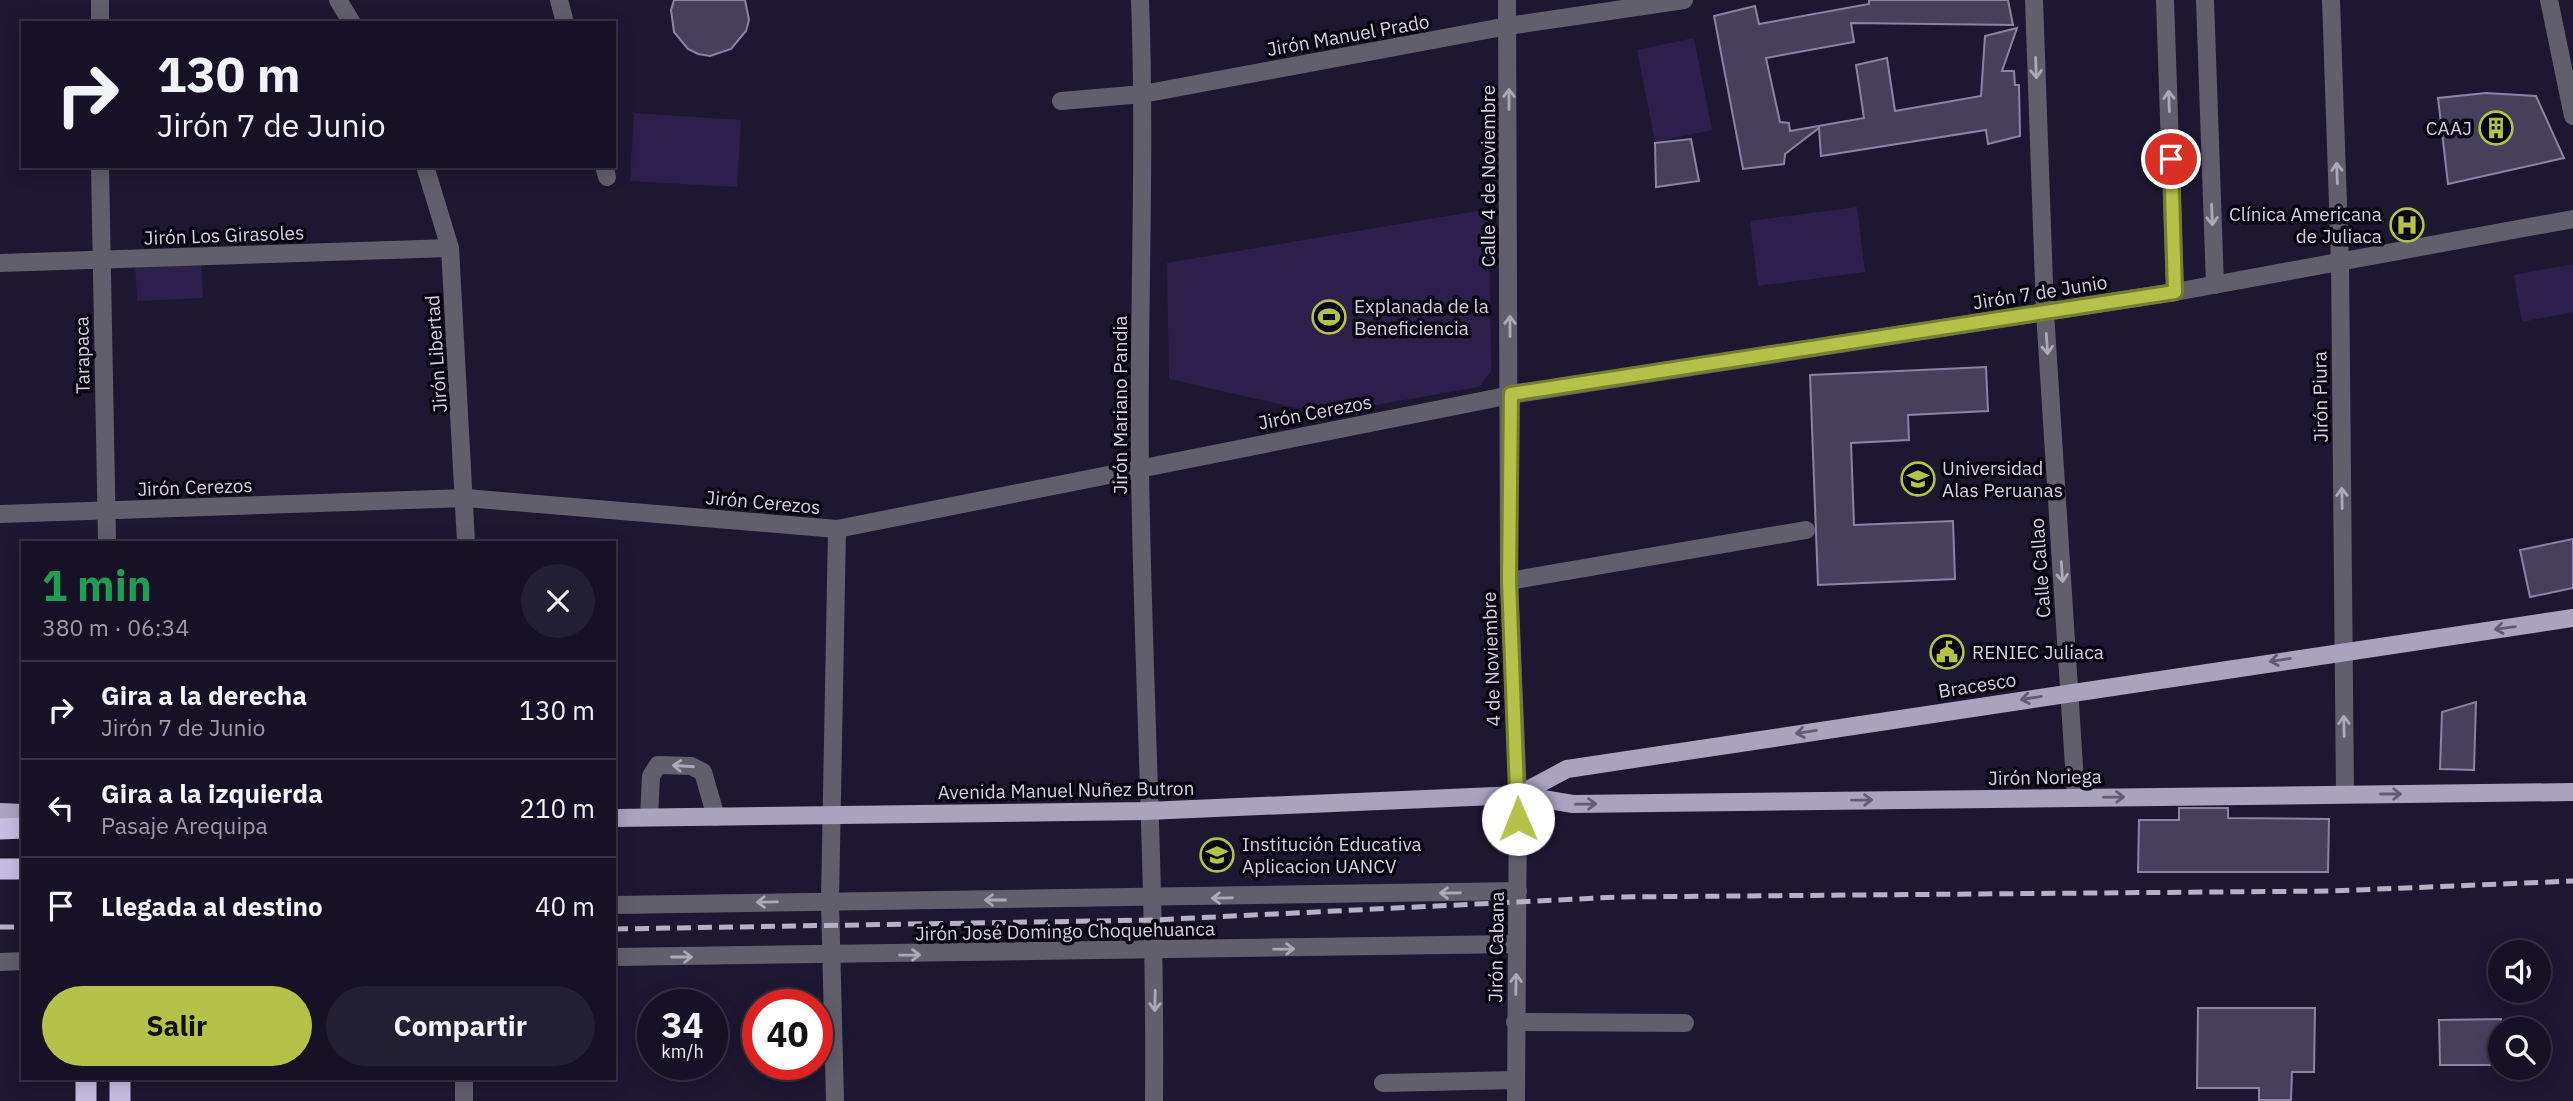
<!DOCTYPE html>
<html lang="es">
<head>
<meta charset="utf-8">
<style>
  :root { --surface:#161125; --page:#231f32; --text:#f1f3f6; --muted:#9e9da7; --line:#353142; --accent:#b4c24a }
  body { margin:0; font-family:"IBM Plex Sans",sans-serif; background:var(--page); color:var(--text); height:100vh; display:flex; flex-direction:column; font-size:26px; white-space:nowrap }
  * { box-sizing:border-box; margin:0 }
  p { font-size:23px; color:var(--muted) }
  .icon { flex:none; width:38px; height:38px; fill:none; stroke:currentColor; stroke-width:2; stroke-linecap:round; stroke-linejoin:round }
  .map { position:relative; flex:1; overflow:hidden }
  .side { position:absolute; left:21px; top:541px; width:595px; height:539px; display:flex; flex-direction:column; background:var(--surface); border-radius:0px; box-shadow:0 4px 18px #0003,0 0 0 2px var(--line) }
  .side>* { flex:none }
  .top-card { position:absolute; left:21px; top:21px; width:595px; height:147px; border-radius:0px; box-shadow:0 4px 18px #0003,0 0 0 2px var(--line); background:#161125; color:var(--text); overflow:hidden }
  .controls { position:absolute; left:2488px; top:940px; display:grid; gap:14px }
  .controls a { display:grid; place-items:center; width:63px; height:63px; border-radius:50%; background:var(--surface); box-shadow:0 4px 18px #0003,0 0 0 2px var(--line); font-size:35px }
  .speed { position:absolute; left:637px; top:989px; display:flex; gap:14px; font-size:35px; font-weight:700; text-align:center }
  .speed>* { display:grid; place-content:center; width:91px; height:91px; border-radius:50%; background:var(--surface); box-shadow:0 4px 18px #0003,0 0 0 2px var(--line); line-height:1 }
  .speed small { font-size:18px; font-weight:400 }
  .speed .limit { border:10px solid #d22; background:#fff; color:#111 }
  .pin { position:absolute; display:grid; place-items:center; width:60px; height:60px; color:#fff; margin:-30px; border:4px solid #fff; border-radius:50%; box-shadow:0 2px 7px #0007 }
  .me { position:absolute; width:77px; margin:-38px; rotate:359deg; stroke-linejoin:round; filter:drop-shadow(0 0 5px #0008) }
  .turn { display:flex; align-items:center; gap:24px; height:147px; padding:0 21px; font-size:32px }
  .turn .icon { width:91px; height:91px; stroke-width:2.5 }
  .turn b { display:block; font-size:49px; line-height:60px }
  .round { display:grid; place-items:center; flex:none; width:74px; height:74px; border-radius:37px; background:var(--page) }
  .headline { display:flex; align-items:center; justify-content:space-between; height:119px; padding:0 21px }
  h1 { font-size:42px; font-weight:700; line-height:52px; color:#1e9e55 }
  .primary-button { display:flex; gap:14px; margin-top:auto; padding:14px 21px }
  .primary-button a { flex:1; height:80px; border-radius:42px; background:var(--accent); color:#111; font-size:28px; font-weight:700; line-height:80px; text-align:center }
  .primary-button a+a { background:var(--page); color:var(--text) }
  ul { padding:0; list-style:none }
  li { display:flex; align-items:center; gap:21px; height:98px; padding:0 21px; border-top:2px solid var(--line) }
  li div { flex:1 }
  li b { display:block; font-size:26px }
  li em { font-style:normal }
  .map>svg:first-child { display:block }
</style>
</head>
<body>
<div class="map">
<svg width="2573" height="1101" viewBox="0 0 2573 1101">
  <rect width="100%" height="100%" fill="#1e1731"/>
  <g fill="#2d1f4b">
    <path d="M1694,38L1712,130L1655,142L1637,50Z"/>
    <path d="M634,113L741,120L737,187L630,181Z"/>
    <path d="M1857,207L1865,272L1758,286L1750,221Z"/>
    <path d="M1489,209L1491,371L1479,387L1324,414L1169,379L1167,263Z"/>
    <path d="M201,259L203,298L137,301L135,262Z"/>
    <path d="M2573,264V312L2522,322L2514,275Z"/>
  </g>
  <g fill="#47405d" stroke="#8b83a4" stroke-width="2">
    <path d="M674,0H745L749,20L746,31L731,49L710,56L698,54L688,49L674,32L671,10Z"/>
    <path d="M1869,0H2008L2013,25L1851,23L1854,42L1766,58L1780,122L1789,123L1790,131L1864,118L1856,65L1887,58L1895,111L1981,96L1985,36L2017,28L2002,71H2014L2015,85H2019L2020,136L1988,144L1986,130L1821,156L1819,128L1785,154L1784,164L1743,169L1714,16L1755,6L1759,24L1869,4Z"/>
    <path d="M2486,93L2536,96L2564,158L2448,184L2438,98Z"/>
    <path d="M1691,139L1699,181L1656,187L1655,143Z"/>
    <path d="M1986,367L1988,411L1908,415L1909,440L1851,443L1854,525L1953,521L1955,579L1818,585L1810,375Z"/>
    <path d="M2573,539V588L2530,597L2520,550Z"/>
    <path d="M2476,702L2474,770L2440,769L2442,712Z"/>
    <path d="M2179,808H2228V818L2329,819L2328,872H2138L2139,820H2179Z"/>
    <path d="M2198,1008H2315L2314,1072H2292L2291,1100H2259V1088H2197Z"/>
    <path d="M2501,1019V1065H2440L2439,1020Z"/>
  </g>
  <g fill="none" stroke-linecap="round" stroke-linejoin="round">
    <g stroke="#625f6d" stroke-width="18">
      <path d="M338,0L352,23"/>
      <path d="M559,0L565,23"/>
      <path d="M1140,0C1146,157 1138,314 1140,470C1143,681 1156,891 1154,1101"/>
      <path d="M1507,0L1509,581L1518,795L1516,1101"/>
      <path d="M2034,0L2045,312L2076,798"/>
      <path d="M2165,0L2175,292"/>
      <path d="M2205,0L2215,285"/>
      <path d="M2331,0L2340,263L2345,794"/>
      <path d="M2549,0L2573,116"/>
      <path d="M100,23V0"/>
      <path d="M1061,101L1143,94L1508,26L1684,0"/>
      <path d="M100,166L107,542"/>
      <path d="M425,166L450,248L466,542"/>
      <path d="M604,166L607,177"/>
      <path d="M0,263L450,248"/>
      <path d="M0,514L466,498L837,529L1511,395L2175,292L2573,219"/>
      <path d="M1509,581L1806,530"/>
      <path d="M649,817L651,776L658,765L691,766L703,772L716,817"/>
      <path d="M614,905L1518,891"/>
      <path d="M614,957L1516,944"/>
      <path d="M0,962L23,961"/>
      <path d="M1515,1022L1685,1023"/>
      <path d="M1383,1083L1516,1080"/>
      <path d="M464,1101V1078"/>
      <path d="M835,1101L830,901L837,529"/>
    </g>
    <g stroke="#aaa3c0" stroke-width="18">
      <path d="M1518,795L1567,769L2573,618"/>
      <path d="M0,812L23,813"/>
      <path d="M614,818L1147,811L1518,795L1573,804L2573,792"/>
    </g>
    <g stroke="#c6bee1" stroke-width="21">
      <path d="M0,829L23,828"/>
      <path d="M0,869H23"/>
      <path d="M86,1078V1101"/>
      <path d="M120,1078V1101"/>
    </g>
    <g stroke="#b6b2c5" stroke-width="5" stroke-dasharray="14 7" stroke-linecap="butt">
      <path d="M0,927H23"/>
      <path d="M614,929L1153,920L1618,897L2332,891L2573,881"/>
    </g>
  </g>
  <defs><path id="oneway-shaft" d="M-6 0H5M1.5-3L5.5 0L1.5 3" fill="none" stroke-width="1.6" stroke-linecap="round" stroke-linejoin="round" transform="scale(1.75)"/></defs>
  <g stroke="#aca9ba">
    <use href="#oneway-shaft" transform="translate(2036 68) rotate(88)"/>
    <use href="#oneway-shaft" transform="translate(1509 99) rotate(-90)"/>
    <use href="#oneway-shaft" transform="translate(2169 101) rotate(-92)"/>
    <use href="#oneway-shaft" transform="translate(2337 173) rotate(-92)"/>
    <use href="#oneway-shaft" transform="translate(2212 215) rotate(88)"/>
    <use href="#oneway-shaft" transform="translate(1510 326) rotate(-90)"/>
    <use href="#oneway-shaft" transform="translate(2047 344) rotate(86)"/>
    <use href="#oneway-shaft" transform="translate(2342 498) rotate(-91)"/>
    <use href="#oneway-shaft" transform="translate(2062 572) rotate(86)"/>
    <use href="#oneway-shaft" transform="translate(2344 726) rotate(-91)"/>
    <use href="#oneway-shaft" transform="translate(683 766) rotate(-176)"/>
    <use href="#oneway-shaft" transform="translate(1450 893) rotate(179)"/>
    <use href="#oneway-shaft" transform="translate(1222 898) rotate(179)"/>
    <use href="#oneway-shaft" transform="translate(995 900) rotate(180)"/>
    <use href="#oneway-shaft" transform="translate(767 902) rotate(179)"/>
    <use href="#oneway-shaft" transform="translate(1284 949) rotate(-1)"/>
    <use href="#oneway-shaft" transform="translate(910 955) rotate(-1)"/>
    <use href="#oneway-shaft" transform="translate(682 957)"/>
    <use href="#oneway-shaft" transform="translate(1516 984) rotate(-89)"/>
    <use href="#oneway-shaft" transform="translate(1155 1001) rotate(91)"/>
  </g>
  <g stroke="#615c71">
    <use href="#oneway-shaft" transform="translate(2505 628) rotate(172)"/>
    <use href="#oneway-shaft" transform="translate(2280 660) rotate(171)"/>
    <use href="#oneway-shaft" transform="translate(2031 698) rotate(171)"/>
    <use href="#oneway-shaft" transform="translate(1806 732) rotate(171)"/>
    <use href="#oneway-shaft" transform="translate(2391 794)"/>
    <use href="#oneway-shaft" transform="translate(2114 797) rotate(-1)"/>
    <use href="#oneway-shaft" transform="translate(1862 800) rotate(-1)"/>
    <use href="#oneway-shaft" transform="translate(1586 804) rotate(-1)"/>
  </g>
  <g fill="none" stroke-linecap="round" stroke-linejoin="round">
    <defs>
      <path id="route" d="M1518,819L1509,581L1511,394L2175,292L2171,159"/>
    </defs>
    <use href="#route" stroke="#757e30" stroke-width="18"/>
    <use href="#route" stroke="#b4c24a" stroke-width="12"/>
  </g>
  <defs>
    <symbol id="building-ring" viewBox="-11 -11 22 22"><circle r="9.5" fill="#080510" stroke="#b4c24a" stroke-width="1.5"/><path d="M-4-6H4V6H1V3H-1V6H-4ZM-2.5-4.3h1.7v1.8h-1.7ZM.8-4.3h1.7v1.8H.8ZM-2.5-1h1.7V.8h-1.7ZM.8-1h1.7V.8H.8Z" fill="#b4c24a"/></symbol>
    <symbol id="hospital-ring" viewBox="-11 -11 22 22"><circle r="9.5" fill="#080510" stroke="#b4c24a" stroke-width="1.5"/><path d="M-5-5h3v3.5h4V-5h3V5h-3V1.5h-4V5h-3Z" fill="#b4c24a"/></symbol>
    <symbol id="stadium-ring" viewBox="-11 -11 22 22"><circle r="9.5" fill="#080510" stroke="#b4c24a" stroke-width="1.5"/><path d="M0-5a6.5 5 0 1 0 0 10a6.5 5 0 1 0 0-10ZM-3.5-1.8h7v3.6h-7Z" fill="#b4c24a"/></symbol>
    <symbol id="university-ring" viewBox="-11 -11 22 22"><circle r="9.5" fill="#080510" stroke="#b4c24a" stroke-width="1.5"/><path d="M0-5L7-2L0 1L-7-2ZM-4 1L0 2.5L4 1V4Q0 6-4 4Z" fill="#b4c24a"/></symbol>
    <symbol id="civic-ring" viewBox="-11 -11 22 22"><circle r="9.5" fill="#080510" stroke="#b4c24a" stroke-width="1.5"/><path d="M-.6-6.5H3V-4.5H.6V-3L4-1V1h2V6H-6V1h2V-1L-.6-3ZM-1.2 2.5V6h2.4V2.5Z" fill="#b4c24a"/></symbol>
    <symbol id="school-ring" viewBox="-11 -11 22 22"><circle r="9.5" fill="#080510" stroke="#b4c24a" stroke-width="1.5"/><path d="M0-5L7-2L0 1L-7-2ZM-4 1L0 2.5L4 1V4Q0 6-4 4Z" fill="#b4c24a"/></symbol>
  </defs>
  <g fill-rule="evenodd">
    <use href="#building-ring" x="2477" y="109" width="38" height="38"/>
    <use href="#hospital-ring" x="2388" y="206" width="38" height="38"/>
    <use href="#stadium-ring" x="1310" y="298" width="38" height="38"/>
    <use href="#university-ring" x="1899" y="460" width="38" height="38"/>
    <use href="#civic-ring" x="1928" y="633" width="38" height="38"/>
    <use href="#school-ring" x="1198" y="836" width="38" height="38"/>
  </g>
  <g text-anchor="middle" stroke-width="7" stroke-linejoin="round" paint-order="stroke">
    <g font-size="19" fill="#d4d1e3" stroke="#080510">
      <text transform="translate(1348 35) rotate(-10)" y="7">Jirón Manuel Prado</text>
      <text transform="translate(1488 176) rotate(-90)" y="7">Calle 4 de Noviembre</text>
      <text transform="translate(224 235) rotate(-2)" y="7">Jirón Los Girasoles</text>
      <text transform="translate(2040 292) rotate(-9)" y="7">Jirón 7 de Junio</text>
      <text transform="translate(436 354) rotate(-94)" y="7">Jirón Libertad</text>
      <text transform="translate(82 355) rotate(-91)" y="7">Tarapaca</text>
      <text transform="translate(2320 397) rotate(-91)" y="7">Jirón Piura</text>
      <text transform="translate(1120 405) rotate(-90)" y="7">Jirón Mariano Pandia</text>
      <text transform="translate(1315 412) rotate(-11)" y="7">Jirón Cerezos</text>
      <text transform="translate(195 487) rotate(-2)" y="7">Jirón Cerezos</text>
      <text transform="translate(763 502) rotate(5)" y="7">Jirón Cerezos</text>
      <text transform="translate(2040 568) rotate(-94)" y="7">Calle Callao</text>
      <text transform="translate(1491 659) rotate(-92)" y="7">4 de Noviembre</text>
      <text transform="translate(1977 685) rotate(-9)" y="7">Bracesco</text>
      <text transform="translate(2045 777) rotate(-1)" y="7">Jirón Noriega</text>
      <text transform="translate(1066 790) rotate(-1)" y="7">Avenida Manuel Nuñez Butron</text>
      <text transform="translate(1065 931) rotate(-1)" y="7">Jirón José Domingo Choquehuanca</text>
      <text transform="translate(1496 947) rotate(-89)" y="7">Jirón Cabana</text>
    </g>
    <g font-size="19" fill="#d4d1e3" stroke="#080510" text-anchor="start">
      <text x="2472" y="135" text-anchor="end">CAAJ</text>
      <text x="2382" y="221" text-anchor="end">Clínica Americana<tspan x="2382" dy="22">de Juliaca</tspan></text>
      <text x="1354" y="313">Explanada de la<tspan x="1354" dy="22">Beneficiencia</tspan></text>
      <text x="1942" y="475">Universidad<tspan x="1942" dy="22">Alas Peruanas</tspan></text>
      <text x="1972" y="659">RENIEC Juliaca</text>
      <text x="1242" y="851">Institución Educativa<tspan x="1242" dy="22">Aplicacion UANCV</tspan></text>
    </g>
  </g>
</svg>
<div class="controls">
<a><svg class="icon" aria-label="sound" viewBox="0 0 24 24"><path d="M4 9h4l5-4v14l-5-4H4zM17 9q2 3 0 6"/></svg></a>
<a><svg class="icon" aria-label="search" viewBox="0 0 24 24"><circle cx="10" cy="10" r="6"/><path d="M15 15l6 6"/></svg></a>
</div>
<div class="speed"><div>34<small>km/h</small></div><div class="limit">40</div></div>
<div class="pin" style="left:2171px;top:159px;background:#d93025"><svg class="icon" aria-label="arrive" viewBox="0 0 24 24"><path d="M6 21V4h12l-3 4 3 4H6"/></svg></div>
<svg class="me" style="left:1518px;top:819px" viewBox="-20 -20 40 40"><circle r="19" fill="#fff"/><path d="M0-13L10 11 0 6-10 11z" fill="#b4c24a"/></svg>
<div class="top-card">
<div class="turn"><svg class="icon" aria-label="right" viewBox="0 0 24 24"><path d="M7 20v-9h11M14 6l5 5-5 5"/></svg><div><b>130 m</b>Jirón 7 de Junio</div></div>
</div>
<section class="side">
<div class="headline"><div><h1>1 min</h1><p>380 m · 06:34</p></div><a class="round"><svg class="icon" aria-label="close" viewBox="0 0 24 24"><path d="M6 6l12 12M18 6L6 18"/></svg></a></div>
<ul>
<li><svg class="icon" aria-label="right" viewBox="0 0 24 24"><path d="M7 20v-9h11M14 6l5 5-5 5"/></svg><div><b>Gira a la derecha</b><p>Jirón 7 de Junio</p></div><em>130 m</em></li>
<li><svg class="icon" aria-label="left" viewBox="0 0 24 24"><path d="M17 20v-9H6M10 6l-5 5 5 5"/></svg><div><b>Gira a la izquierda</b><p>Pasaje Arequipa</p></div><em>210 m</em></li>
<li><svg class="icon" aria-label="arrive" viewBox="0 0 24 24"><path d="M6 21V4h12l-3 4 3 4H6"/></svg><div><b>Llegada al destino</b></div><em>40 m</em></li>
</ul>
<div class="primary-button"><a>Salir</a><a>Compartir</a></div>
</section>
</div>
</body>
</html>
